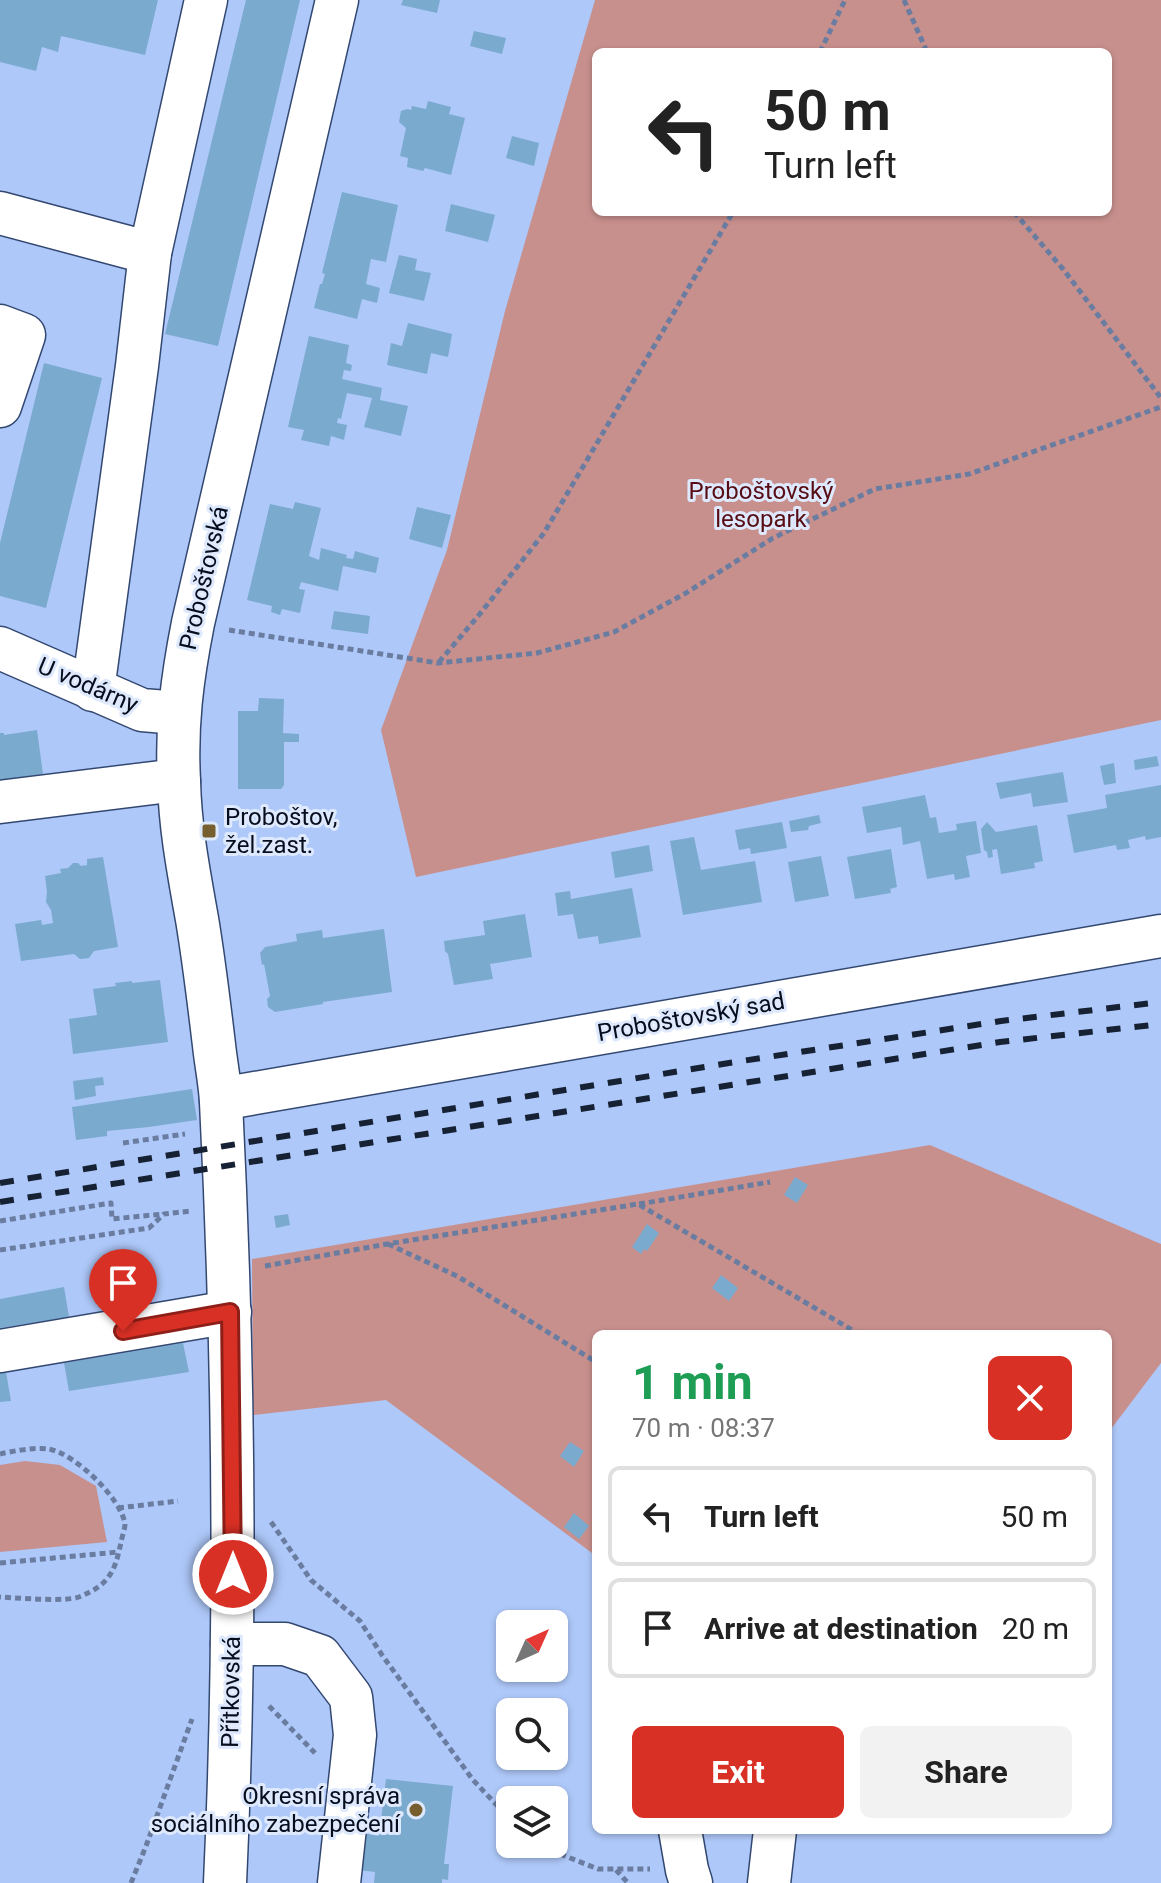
<!DOCTYPE html>
<html lang="en">
<head>
<meta charset="utf-8">
<style>
  :root { --surface:#fff; --page:#f2f2f2; --text:#222; --muted:#767676; --line:#e0e0e0; --accent:#d93025 }
  body { margin:0; font-family:Roboto,sans-serif; background:var(--page); color:var(--text); height:100vh; display:flex; flex-direction:column; font-size:30px; white-space:nowrap }
  * { box-sizing:border-box; margin:0 }
  p { font-size:26px; color:var(--muted) }
  .icon { flex:none; width:44px; height:44px; fill:none; stroke:currentColor; stroke-width:2; stroke-linecap:round; stroke-linejoin:round }
  .map { position:relative; flex:1; overflow:hidden }
  .side { position:absolute; left:592px; top:1330px; width:520px; height:504px; display:flex; flex-direction:column; background:var(--surface); border-radius:12px; box-shadow:0 2px 6px #0004 }
  .side>* { flex:none }
  .guide { position:absolute; left:592px; top:48px; width:520px; height:168px; border-radius:12px; box-shadow:0 2px 6px #0004; background:#fff; color:var(--text); overflow:hidden }
  .needle { width:52px; rotate:45deg }
  .controls { position:absolute; left:496px; top:1610px; display:grid; gap:16px }
  .controls a { display:grid; place-items:center; width:72px; height:72px; border-radius:12px; background:var(--surface); box-shadow:0 2px 6px #0004; font-size:40px }
  .pin { position:absolute; display:grid; place-items:center; width:68px; height:68px; color:#fff; margin:-82px -34px; border-radius:50% 50% 50% 0; rotate:-45deg; box-shadow:0 0 8px #0007 }
  .pin .icon { rotate:45deg }
  .me { position:absolute; width:88px; margin:-44px; rotate:0deg; stroke-linejoin:round; filter:drop-shadow(0 0 6px #0008) }
  .turn { display:flex; align-items:center; gap:28px; height:168px; padding:0 40px; font-size:36px }
  .turn .icon { width:104px; height:104px; stroke-width:2.5 }
  .turn b { display:block; font-size:56px; line-height:68px }
  .round { display:grid; place-items:center; flex:none; width:84px; height:84px; border-radius:12px; background:var(--page) }
  .summary { display:flex; align-items:center; justify-content:space-between; height:136px; padding:0 40px }
  h1 { font-size:48px; font-weight:700; line-height:60px; color:#1e9e55 }
  .primary-button { display:flex; gap:16px; margin-top:auto; padding:16px 40px }
  .primary-button a { flex:1; height:92px; border-radius:12px; background:var(--accent); color:#fff; font-size:32px; font-weight:700; line-height:92px; text-align:center }
  .primary-button a+a { background:var(--page); color:var(--text) }
  ul { padding:0; list-style:none }
  li { display:flex; align-items:center; gap:24px; height:100px; margin:0 16px 12px; padding:0 24px; border:4px solid var(--line); border-radius:12px }
  li div { flex:1 }
  li b { display:block; font-size:30px }
  li em { font-style:normal }
  .map>svg:first-child { display:block }
</style>
</head>
<body>
<div class="map">
<svg width="1161" height="1883" viewBox="0 0 1161 1883">
  <rect width="100%" height="100%" fill="#aec8f9"/>
  <g fill="#c8908d" fill-rule="evenodd">
    <path d="M595,0H1161V720L416,877L381,730L447,550L505,311ZM596,52H1108V212H596Z"/>
    <path d="M930,1145L1161,1244V1363L1108,1433V1334H596V1556L386,1400L253,1415L252,1259Z"/>
    <path d="M25,1461L60,1465L96,1486L107,1542L0,1552V1465Z"/>
  </g>
  <g fill="#7baacf">
    <path d="M0,0H158L145,55L61,36L58,52L42,47L36,71L0,62Z"/>
    <path d="M246,0H300L218,346L165,334Z"/>
    <path d="M403,0H440L437,13L401,5Z"/>
    <path d="M474,31L506,38L502,54L470,46Z"/>
    <path d="M428,101L451,107L449,114L465,118L451,175L425,168L423,171L407,167L408,158L400,156L406,128L399,122L401,111L407,109L411,110L412,106L426,109Z"/>
    <path d="M512,136L539,143L534,166L506,158Z"/>
    <path d="M342,192L398,205L386,262L371,259L366,284L380,288L377,303L362,299L357,319L314,308L320,284H322L325,274L322,273Z"/>
    <path d="M451,204L495,215L488,242L445,231Z"/>
    <path d="M399,255L417,259L415,270L431,273L424,301L389,293Z"/>
    <path d="M408,323L452,334L448,357L431,353L427,374L387,365L391,343L402,346Z"/>
    <path d="M309,336L349,345L346,363L352,365L351,371L344,370L342,379L382,388L380,400L408,406L401,436L364,427L372,398L347,393L341,419L338,418L337,423L347,425L344,440L331,436L329,446L301,440L304,430L288,427Z"/>
    <path d="M44,363L102,378L46,608L0,596V543Z"/>
    <path d="M295,502L321,508L309,556L319,560L321,548L347,555L346,558L353,559L355,551L379,558L376,573L343,566L338,591L301,582L299,589L305,590L300,613L282,609L280,615L271,612L272,606L247,600L270,504L293,509Z"/>
    <path d="M417,507L451,515L442,548L409,539Z"/>
    <path d="M334,611L370,616L368,634L331,629Z"/>
    <path d="M259,698L284,699L283,733L299,734V742H284V785L281,789H238V711H258Z"/>
    <path d="M37,730L43,774L0,780V733H4V735Z"/>
    <path d="M1157,756L1159,766L1135,770L1134,760Z"/>
    <path d="M1114,763L1116,783L1104,785L1100,766Z"/>
    <path d="M1063,772L1068,802L1033,807L1031,793L1000,799L996,783Z"/>
    <path d="M1161,785V837L1146,840L1145,836L1128,840L1130,848L1117,850L1116,845L1074,853L1067,815L1107,808L1105,795Z"/>
    <path d="M925,795L930,818L936,817L939,833L957,830L956,824L976,821L981,853L966,856L970,877L955,880L954,874L927,879L920,841L903,845L901,827L867,833L862,807Z"/>
    <path d="M819,815L821,823L809,826L808,830L791,832L789,821Z"/>
    <path d="M782,822L787,848L751,854L750,848L739,850L735,830Z"/>
    <path d="M987,822L996,832L1037,825L1043,861L1034,863L1035,868L1001,874L997,849L992,850L993,857L988,858L987,852L984,850L981,829Z"/>
    <path d="M694,837L701,870L755,861L762,902L683,915L670,841Z"/>
    <path d="M649,845L653,871L615,878L611,852Z"/>
    <path d="M891,849L897,887L890,889L891,893L855,899L847,857Z"/>
    <path d="M821,856L829,896L795,902L788,862Z"/>
    <path d="M103,857L118,947L94,951L89,958L80,959L74,954L21,961L15,924L41,920L42,925L53,923L51,910L46,902L47,892L45,876L61,873L60,869L68,868L73,863H78L81,866L87,865V859Z"/>
    <path d="M632,888L641,937L599,944L598,936L578,939L573,914L558,916L555,893L570,891L571,899Z"/>
    <path d="M525,914L532,957L490,964L493,979L454,985L448,954L445,951L444,941L485,935L483,921Z"/>
    <path d="M384,929L392,992L323,1002V1004L275,1012L268,1007L267,999L270,996L264,964L262,965L260,953L265,947L297,941L296,934L322,930L323,938Z"/>
    <path d="M160,980L168,1042L73,1054L69,1019L97,1015L93,989L116,986L115,983L132,981V983Z"/>
    <path d="M103,1077L104,1085L95,1086L96,1096L75,1100L73,1081Z"/>
    <path d="M192,1089L197,1120L149,1127L107,1131V1136L76,1140L72,1107Z"/>
    <path d="M795,1177L808,1185L797,1203L784,1195Z"/>
    <path d="M288,1214L290,1225L276,1228L274,1216Z"/>
    <path d="M647,1224L659,1233L647,1251L644,1249L641,1254L632,1247Z"/>
    <path d="M721,1275L738,1288L729,1301L712,1288Z"/>
    <path d="M64,1287L69,1317L0,1328V1299Z"/>
    <path d="M183,1343L189,1372L69,1391L64,1363Z"/>
    <path d="M6,1372L11,1401L0,1402V1373Z"/>
    <path d="M570,1442L584,1451L574,1467L560,1456Z"/>
    <path d="M574,1513L589,1526L579,1539L564,1527Z"/>
    <path d="M386,1779L453,1786L444,1864H449L448,1880L442,1879V1883H374L375,1872L358,1870L362,1833L379,1836Z"/>
  </g>
  <g fill="none" stroke-linecap="round" stroke-linejoin="round">
    <defs>
      <g id="minor">
        <path d="M0,213L150,253"/>
        <path d="M0,326L24,335L0,406"/>
        <path d="M0,648L142,710L178,713"/>
        <path d="M93,690L137,366L150,253L206,0"/>
        <path d="M0,802L161,782H179"/>
        <path d="M221,1099L1161,936"/>
        <path d="M0,1351L230,1312"/>
        <path d="M232,1644H285L320,1656L351,1697L355,1735L339,1883"/>
        <path d="M680,1830L687,1870L691,1883"/>
        <path d="M225,1883C237,1623 234,1362 221,1102C220,1083 216,1064 214,1045C209,1003 204,961 197,919C189,874 180,828 179,781C176,725 182,679 193,623L337,0"/>
        <path d="M769,1883L775,1830"/>
      </g>
    </defs>
    <use href="#minor" stroke="#334871" stroke-width="45"/>
    <g stroke="#6a7da1" stroke-width="5" stroke-dasharray="6 4" stroke-linecap="butt">
      <path d="M904,0L927,52"/>
      <path d="M820,52L845,0"/>
      <path d="M1014,212L1063,269L1161,398"/>
      <path d="M229,630L438,663L537,653L614,632L686,593L773,538L875,489L969,474L1161,407"/>
      <path d="M439,662L479,615L544,533L733,212"/>
      <path d="M123,1143L185,1134"/>
      <path d="M639,1204L770,1182"/>
      <path d="M0,1221L111,1203L112,1219L163,1214"/>
      <path d="M388,1244L457,1276L596,1362"/>
      <path d="M0,1250L149,1228L164,1214L191,1211"/>
      <path d="M265,1266L387,1244L638,1204L859,1334"/>
      <path d="M0,1454C13,1451 35,1447 49,1449C75,1454 121,1498 125,1524C125,1529 122,1537 121,1542C115,1572 109,1585 79,1597C65,1602 18,1598 0,1597"/>
      <path d="M118,1508L178,1501"/>
      <path d="M271,1522L311,1580L360,1621L382,1655L473,1780L510,1819"/>
      <path d="M0,1563L119,1552"/>
      <path d="M269,1706L315,1753"/>
      <path d="M543,1844L555,1852L598,1869H650"/>
      <path d="M616,1870L628,1883"/>
      <path d="M131,1883L146,1846L192,1719"/>
    </g>
    <use href="#minor" stroke="#fff" stroke-width="42"/>
    <g stroke="#172134" stroke-width="6" stroke-dasharray="14 14" stroke-linecap="butt">
      <path d="M0,1183L729,1063L1001,1021L1161,1002"/>
      <path d="M0,1202L1000,1042L1161,1024"/>
    </g>
  </g>
  <g fill="none" stroke-linecap="round" stroke-linejoin="round">
    <defs>
      <path id="route" d="M123,1331L230,1312L233,1574"/>
    </defs>
    <use href="#route" stroke="#8d1f18" stroke-width="20"/>
    <use href="#route" stroke="#d93025" stroke-width="14"/>
  </g>
  <g fill="#765e2f" stroke="#dee9fd" stroke-width="3">
    <rect x="201" y="823" width="16" height="16" rx="4"/>
    <circle cx="416" cy="1810" r="8"/>
  </g>
  <g text-anchor="middle" stroke-width="6" stroke-linejoin="round" paint-order="stroke">
    <g font-size="24" fill="#570d13" stroke="#dee9fd">
      <text x="761" y="499">Proboštovský<tspan x="761" dy="28">lesopark</tspan></text>
    </g>
    <g font-size="24" fill="#060e1e" stroke="#dee9fd">
      <text transform="translate(204 578) rotate(-77)" y="8">Proboštovská</text>
      <text transform="translate(88 685) rotate(23)" y="8">U vodárny</text>
      <text transform="translate(691 1017) rotate(-10)" y="8">Proboštovský sad</text>
      <text transform="translate(231 1692) rotate(-89)" y="8">Přítkovská</text>
    </g>
    <g font-size="24" fill="#060e1e" stroke="#dee9fd" text-anchor="start">
      <text x="225" y="825">Proboštov,<tspan x="225" dy="28">žel.zast.</tspan></text>
      <text x="400" y="1804" text-anchor="end">Okresní správa<tspan x="400" dy="28">sociálního zabezpečení</tspan></text>
    </g>
  </g>
</svg>
<div class="controls">
<a><svg class="needle" viewBox="-14 -14 28 28"><path d="M0-13l5 13h-10z" fill="#e53935"/><path d="M0 13l5-13h-10z" fill="#767676"/></svg></a>
<a><svg class="icon" aria-label="search" viewBox="0 0 24 24"><circle cx="10" cy="10" r="6"/><path d="M15 15l6 6"/></svg></a>
<a><svg class="icon" aria-label="layers" viewBox="0 0 24 24"><path d="M12 4l9 5-9 5-9-5zM3 14l9 5 9-5"/></svg></a>
</div>
<div class="pin" style="left:123px;top:1331px;background:#d93025"><svg class="icon" aria-label="arrive" viewBox="0 0 24 24"><path d="M6 21V4h12l-3 4 3 4H6"/></svg></div>
<svg class="me" style="left:233px;top:1574px" viewBox="-20 -20 40 40"><circle r="17" fill="#d93025" stroke="#fff" stroke-width="3"/><path d="M0-11L8 9 0 5-8 9z" fill="#fff"/></svg>
<div class="guide">
<div class="turn"><svg class="icon" aria-label="left" viewBox="0 0 24 24"><path d="M17 20v-9H6M10 6l-5 5 5 5"/></svg><div><b>50 m</b>Turn left</div></div>
</div>
<section class="side">
<div class="summary"><div><h1>1 min</h1><p>70 m · 08:37</p></div><a class="round" style="background:#d93025;color:#fff"><svg class="icon" aria-label="close" viewBox="0 0 24 24"><path d="M6 6l12 12M18 6L6 18"/></svg></a></div>
<ul>
<li><svg class="icon" aria-label="left" viewBox="0 0 24 24"><path d="M17 20v-9H6M10 6l-5 5 5 5"/></svg><div><b>Turn left</b></div><em>50 m</em></li>
<li><svg class="icon" aria-label="arrive" viewBox="0 0 24 24"><path d="M6 21V4h12l-3 4 3 4H6"/></svg><div><b>Arrive at destination</b></div><em>20 m</em></li>
</ul>
<div class="primary-button"><a>Exit</a><a>Share</a></div>
</section>
</div>
</body>
</html>
